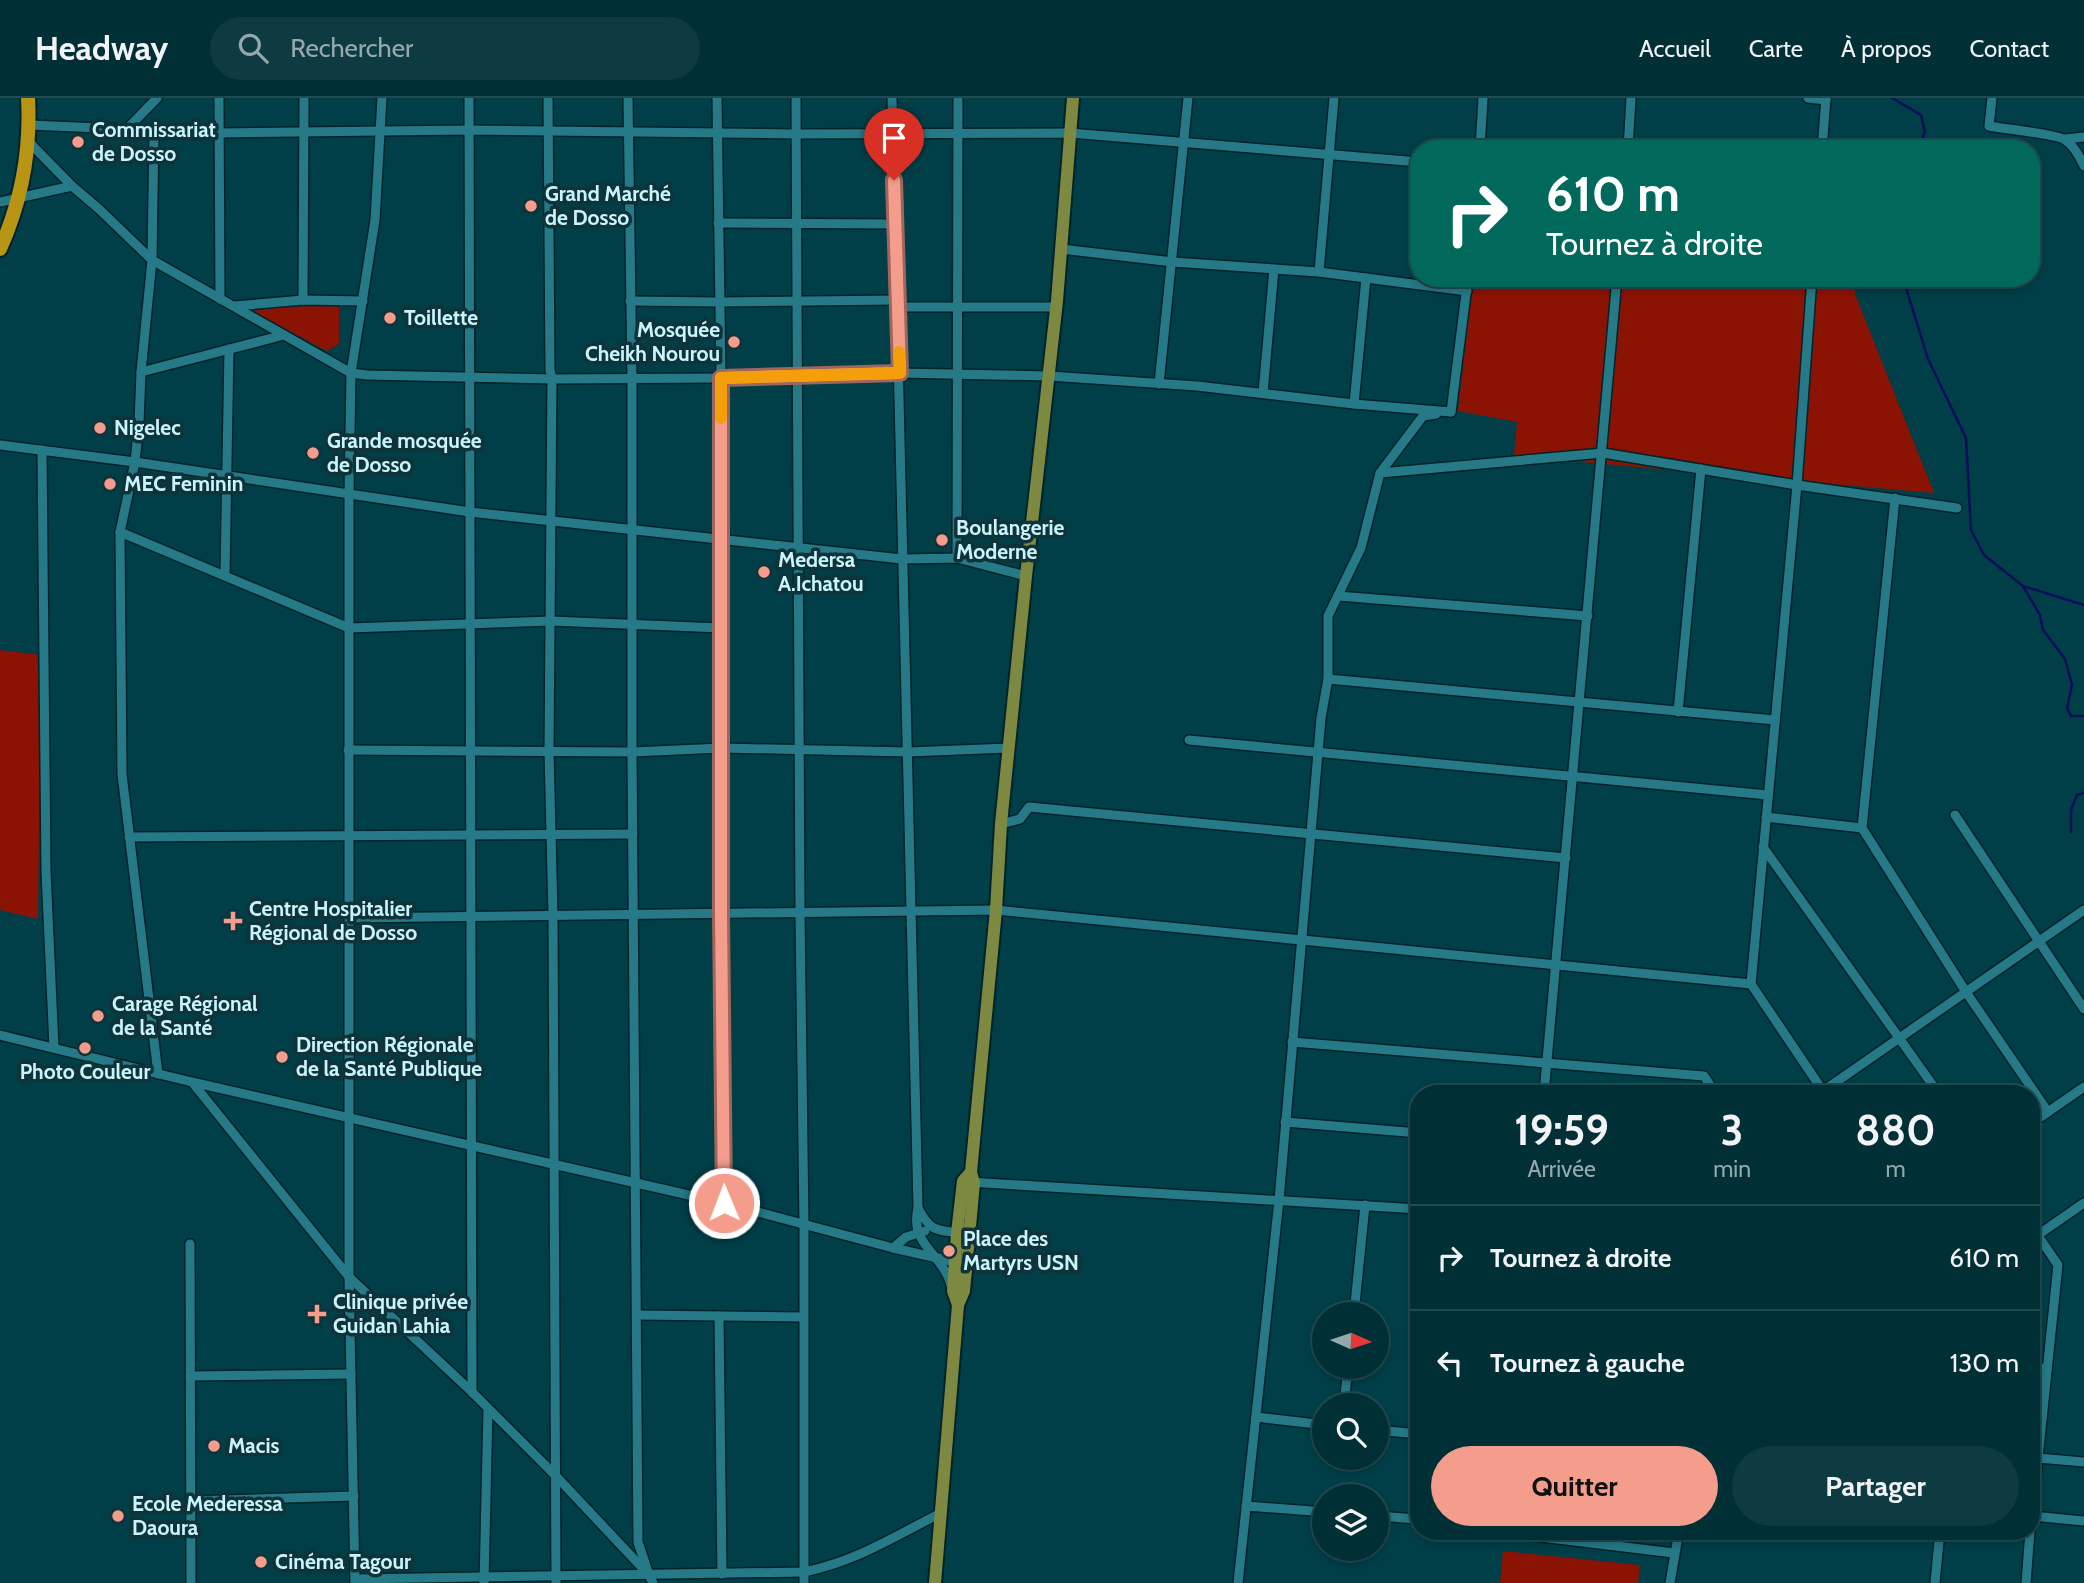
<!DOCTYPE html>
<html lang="fr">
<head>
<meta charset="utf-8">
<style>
  :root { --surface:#002f36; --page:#0e3b42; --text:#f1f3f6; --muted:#95a9ad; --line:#224a51; --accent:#f49d8d }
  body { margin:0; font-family:Cabin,sans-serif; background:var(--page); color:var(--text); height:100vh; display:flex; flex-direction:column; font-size:26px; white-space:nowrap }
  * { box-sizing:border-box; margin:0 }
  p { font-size:23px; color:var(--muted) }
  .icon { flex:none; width:38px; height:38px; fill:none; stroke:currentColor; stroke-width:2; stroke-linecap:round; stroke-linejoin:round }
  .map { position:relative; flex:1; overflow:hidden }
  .details { position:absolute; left:1410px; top:987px; width:630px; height:455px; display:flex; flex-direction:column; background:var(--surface); border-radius:28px; box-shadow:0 4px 10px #0003,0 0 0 2px var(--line) }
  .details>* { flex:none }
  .top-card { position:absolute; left:1410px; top:42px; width:630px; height:147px; border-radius:28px; box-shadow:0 4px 10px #0003,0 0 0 2px var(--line); background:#00695c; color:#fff; overflow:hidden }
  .needle { width:46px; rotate:93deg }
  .buttons { position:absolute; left:1312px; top:1204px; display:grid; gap:14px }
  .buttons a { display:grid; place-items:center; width:77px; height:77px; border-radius:50%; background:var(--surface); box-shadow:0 4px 10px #0003,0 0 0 2px var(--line); font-size:35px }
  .pin { position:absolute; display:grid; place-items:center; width:60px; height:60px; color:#fff; margin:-72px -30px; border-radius:50% 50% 50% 0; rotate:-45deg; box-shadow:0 0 7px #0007 }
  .pin .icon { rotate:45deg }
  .me { position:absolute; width:77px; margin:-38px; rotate:359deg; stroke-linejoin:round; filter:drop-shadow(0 0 5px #0008) }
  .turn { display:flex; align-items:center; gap:24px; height:147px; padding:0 21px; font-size:32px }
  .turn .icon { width:91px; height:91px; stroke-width:2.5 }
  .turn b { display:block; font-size:49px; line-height:60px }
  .eta { display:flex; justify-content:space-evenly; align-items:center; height:119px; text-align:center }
  .eta b { font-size:42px; font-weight:800; line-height:49px }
  .button { display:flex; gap:14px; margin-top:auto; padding:14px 21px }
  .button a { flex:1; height:80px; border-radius:42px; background:var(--accent); color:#111; font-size:28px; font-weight:800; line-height:80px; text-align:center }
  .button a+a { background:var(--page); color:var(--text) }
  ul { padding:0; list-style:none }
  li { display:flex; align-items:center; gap:21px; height:105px; padding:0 21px; border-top:2px solid var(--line) }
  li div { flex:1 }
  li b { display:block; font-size:26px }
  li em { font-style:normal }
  header { display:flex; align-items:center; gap:42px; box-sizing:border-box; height:98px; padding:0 35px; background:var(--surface); border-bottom:2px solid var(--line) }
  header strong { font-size:33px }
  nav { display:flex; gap:38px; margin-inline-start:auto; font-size:24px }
  .search { width:490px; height:63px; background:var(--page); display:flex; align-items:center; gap:18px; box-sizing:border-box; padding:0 24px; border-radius:38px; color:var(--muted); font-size:26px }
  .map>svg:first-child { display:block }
</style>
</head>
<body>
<header>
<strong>Headway</strong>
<div class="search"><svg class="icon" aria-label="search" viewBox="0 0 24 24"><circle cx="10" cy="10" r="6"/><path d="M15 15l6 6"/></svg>Rechercher</div>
<nav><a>Accueil</a><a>Carte</a><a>À propos</a><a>Contact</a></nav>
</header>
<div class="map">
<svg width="2084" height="1485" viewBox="0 0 2084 1485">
  <rect width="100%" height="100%" fill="#003f48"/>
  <g fill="#8b1304">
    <path d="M1627,38L1743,51H1625Z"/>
    <path d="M1473,180H1852L1855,196L1934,395L1514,358L1517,324L1458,313Z"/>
    <path d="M339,207V246L327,253L256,215L257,210Z"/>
    <path d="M0,552L41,557L38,821L0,812Z"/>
    <path d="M1503,1453L1640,1467L1638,1485H1500Z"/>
  </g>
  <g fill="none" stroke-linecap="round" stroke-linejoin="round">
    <g stroke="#0d0d59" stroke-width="2.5">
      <path d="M1892,0L1921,17L1925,33L1919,51"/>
      <path d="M1903,180L1928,261L1966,340L1971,432L1984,457L2023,488L2084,507"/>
      <path d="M2023,488L2040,517L2043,532L2065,561L2072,587L2067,610L2071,618H2084"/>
      <path d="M2071,734V712L2077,697L2084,695"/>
    </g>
    <defs>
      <g id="minor">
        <path d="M219,0L220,201"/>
        <path d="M469,0L472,1294"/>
        <path d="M548,0L550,272L552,281L549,653L553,817L556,1485"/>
        <path d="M628,0L632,280V654L638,1444L649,1477"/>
        <path d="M717,0L721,280V815L724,1105"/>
        <path d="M796,0L800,814L804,1126V1485"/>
        <path d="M892,0L918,1110C909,1147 943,1156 951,1187"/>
        <path d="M1808,0L1826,2"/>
        <path d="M1992,0L1989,28C2004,31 2057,36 2065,42C2074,47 2080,59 2084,68"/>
        <path d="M29,27L218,35L469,32L797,36L1070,35L1419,64"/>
        <path d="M126,32L157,0"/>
        <path d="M154,34L152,162L141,274L139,325L135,364L120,434L122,676L158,976"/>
        <path d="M2065,41L2084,39"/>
        <path d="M28,43L72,88L99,111L152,162L351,275L367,277L552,281L721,280L900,275L1049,278L1197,288L1354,306L1451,314"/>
        <path d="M1480,51L1483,0"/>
        <path d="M1628,51L1631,0"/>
        <path d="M1822,51L1826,0"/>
        <path d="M0,104L72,88"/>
        <path d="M718,125L895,126"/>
        <path d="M1061,151L1173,164L1319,174L1467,193"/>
        <path d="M1319,174L1334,0"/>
        <path d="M1812,180L1797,387L1751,886L1825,996"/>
        <path d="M303,202L304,0"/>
        <path d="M630,203L719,204L897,202"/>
        <path d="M235,208L303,202L363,203"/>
        <path d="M897,209H1056"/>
        <path d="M141,274L284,237"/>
        <path d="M1159,286L1188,0"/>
        <path d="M1263,295L1274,171"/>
        <path d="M1354,306L1366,180"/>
        <path d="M1451,314L1468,180"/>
        <path d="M0,347L135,364L470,414L902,461L957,460L1026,478"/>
        <path d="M42,352L46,773L54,950"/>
        <path d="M1380,375L1603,355L1797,387L1957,410"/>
        <path d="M1895,400L1862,730L1966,894L2048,1014"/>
        <path d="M120,434L349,530L551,523L721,530"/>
        <path d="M957,460L958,0"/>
        <path d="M225,478L229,251"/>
        <path d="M1338,498L1588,518"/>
        <path d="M1328,581L1775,622"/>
        <path d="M1678,614L1701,371"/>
        <path d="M1189,642L1768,697"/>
        <path d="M348,652L632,654L722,650L908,654L1008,650"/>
        <path d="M1955,717L2084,911"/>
        <path d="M1766,719L1862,730"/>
        <path d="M1001,726L1020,721L1029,709L1566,760"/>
        <path d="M129,739L633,736"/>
        <path d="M1763,749L1939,996"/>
        <path d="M349,820L996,812L1751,886"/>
        <path d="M0,937L192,984L349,1179L472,1294L555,1377L649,1477L653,1485"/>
        <path d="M1292,944L1704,978L1716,996"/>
        <path d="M192,984L724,1105L893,1150L960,1165"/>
        <path d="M1823,993L2084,812"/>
        <path d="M1544,996L1617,180"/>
        <path d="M1285,1024L1419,1035"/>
        <path d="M2032,1025L2084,989"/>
        <path d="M968,1084L1419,1111"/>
        <path d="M918,1110C930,1133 935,1132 960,1135"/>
        <path d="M2032,1129L2058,1167L2032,1418"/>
        <path d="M2032,1141L2084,1105"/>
        <path d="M190,1146L191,1485"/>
        <path d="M893,1150L906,1139L925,1133"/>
        <path d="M1354,1216L1365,1107"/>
        <path d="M637,1217L803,1219"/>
        <path d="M719,1218L722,1476"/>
        <path d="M2032,1269L2047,1271"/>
        <path d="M190,1278L351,1276"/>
        <path d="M1344,1307L1348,1269"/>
        <path d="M1256,1319L1325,1327"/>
        <path d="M1377,1332L1419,1336"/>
        <path d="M2038,1360L2084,1364"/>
        <path d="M191,1403L354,1398"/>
        <path d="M1246,1408L1325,1414"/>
        <path d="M1377,1418L1417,1421"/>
        <path d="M2032,1418L2084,1423"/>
        <path d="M1414,1421L1419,1371"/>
        <path d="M1492,1433L1674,1455"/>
        <path d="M355,1481L804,1474C857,1463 893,1439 941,1415"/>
        <path d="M355,1485L349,1179V396L351,275L375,122L382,0"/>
        <path d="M484,1485L488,1311"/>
        <path d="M1238,1485L1279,1102L1321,620L1328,581V518L1361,450L1380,375L1423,318L1436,316"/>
        <path d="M1670,1485L1679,1433"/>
        <path d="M1935,1485L1940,1433"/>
        <path d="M2026,1485L2030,1433"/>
      </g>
      <g id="major">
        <path d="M958,1207L953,1193L957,1135L963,1083L971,1074"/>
        <path d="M935,1485L958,1207L964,1193L974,1085L971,1074L996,812L1001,726L1026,478L1057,203L1073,0"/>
      </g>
      <path id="highway" d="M0,151C22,102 31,54 28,0"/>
    </defs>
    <use href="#minor" stroke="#012329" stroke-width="12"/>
    <use href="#major" stroke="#012329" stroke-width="16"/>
    <use href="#highway" stroke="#012329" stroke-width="18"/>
    <use href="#minor" stroke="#267987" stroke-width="9"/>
    <use href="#major" stroke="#7d8941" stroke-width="12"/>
    <use href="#highway" stroke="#b79413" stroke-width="14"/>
  </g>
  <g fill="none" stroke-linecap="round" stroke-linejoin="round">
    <defs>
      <path id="route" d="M724,1105L721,815V280L900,275L894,82"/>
    </defs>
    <use href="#route" stroke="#9f665c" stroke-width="18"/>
    <use href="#route" stroke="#f49d8d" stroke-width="12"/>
    <path stroke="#f59e0b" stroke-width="12" d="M721,320V280L900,275L899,254"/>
  </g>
  <g fill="#f49d8d" stroke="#113238" stroke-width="2.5">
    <circle cx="78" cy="44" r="7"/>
    <circle cx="531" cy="108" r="7"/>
    <circle cx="390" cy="220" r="7"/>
    <circle cx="734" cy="244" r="7"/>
    <circle cx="100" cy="330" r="7"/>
    <circle cx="313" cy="355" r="7"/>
    <circle cx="110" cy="386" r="7"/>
    <circle cx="942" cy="442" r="7"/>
    <circle cx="764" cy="474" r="7"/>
    <path d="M229.5 812.5h7v7h7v7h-7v7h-7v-7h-7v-7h7z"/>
    <circle cx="98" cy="918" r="7"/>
    <circle cx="85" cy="950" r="7"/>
    <circle cx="282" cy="959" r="7"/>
    <circle cx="949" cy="1153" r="7"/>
    <path d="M313.5 1205.5h7v7h7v7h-7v7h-7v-7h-7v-7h7z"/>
    <circle cx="214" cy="1348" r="7"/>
    <circle cx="118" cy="1418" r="7"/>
    <circle cx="261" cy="1464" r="7"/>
  </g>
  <g text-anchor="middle" stroke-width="7" stroke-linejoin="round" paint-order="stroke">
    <g font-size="21" font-weight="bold" fill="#c6f5fe" stroke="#113238" text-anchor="start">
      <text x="92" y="39">Commissariat<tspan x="92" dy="24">de Dosso</tspan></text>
      <text x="545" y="103">Grand Marché<tspan x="545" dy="24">de Dosso</tspan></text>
      <text x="404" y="227">Toillette</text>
      <text x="720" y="239" text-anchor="end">Mosquée<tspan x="720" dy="24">Cheikh Nourou</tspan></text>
      <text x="114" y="337">Nigelec</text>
      <text x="327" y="350">Grande mosquée<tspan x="327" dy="24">de Dosso</tspan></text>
      <text x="124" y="393">MEC Feminin</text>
      <text x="956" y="437">Boulangerie<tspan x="956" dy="24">Moderne</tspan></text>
      <text x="778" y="469">Medersa<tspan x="778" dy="24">A.Ichatou</tspan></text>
      <text x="249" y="818">Centre Hospitalier<tspan x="249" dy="24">Régional de Dosso</tspan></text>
      <text x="112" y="913">Carage Régional<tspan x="112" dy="24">de la Santé</tspan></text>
      <text x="296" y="954">Direction Régionale<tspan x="296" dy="24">de la Santé Publique</tspan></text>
      <text x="85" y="981" text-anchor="middle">Photo Couleur</text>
      <text x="963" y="1148">Place des<tspan x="963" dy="24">Martyrs USN</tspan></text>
      <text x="333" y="1211">Clinique privée<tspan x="333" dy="24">Guidan Lahia</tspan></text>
      <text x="228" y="1355">Macis</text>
      <text x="132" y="1413">Ecole Mederessa<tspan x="132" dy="24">Daoura</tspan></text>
      <text x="275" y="1471">Cinéma Tagour</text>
    </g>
  </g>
</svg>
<div class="buttons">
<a><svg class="needle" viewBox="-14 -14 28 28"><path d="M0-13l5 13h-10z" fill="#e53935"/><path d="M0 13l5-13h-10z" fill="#95a9ad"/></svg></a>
<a><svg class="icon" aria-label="search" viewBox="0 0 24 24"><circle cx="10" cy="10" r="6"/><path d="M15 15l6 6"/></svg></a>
<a><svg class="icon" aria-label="layers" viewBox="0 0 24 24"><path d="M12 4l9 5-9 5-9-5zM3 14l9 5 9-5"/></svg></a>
</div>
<div class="pin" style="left:894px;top:82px;background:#d93025"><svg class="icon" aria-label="arrive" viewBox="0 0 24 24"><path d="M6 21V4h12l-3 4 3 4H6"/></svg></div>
<svg class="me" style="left:724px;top:1105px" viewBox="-20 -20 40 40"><circle r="17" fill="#f49d8d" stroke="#fff" stroke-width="3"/><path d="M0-11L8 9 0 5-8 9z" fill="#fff"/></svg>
<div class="top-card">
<div class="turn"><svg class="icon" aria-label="right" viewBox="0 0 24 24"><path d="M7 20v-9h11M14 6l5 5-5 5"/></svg><div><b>610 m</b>Tournez à droite</div></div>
</div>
<section class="details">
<div class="eta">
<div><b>19:59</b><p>Arrivée</p></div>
<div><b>3</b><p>min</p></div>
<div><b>880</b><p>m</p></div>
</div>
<ul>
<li><svg class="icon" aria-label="right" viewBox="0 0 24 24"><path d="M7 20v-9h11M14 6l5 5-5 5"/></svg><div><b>Tournez à droite</b></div><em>610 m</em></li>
<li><svg class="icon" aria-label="left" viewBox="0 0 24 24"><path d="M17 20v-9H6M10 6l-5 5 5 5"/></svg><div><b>Tournez à gauche</b></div><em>130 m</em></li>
</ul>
<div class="button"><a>Quitter</a><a>Partager</a></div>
</section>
</div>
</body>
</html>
